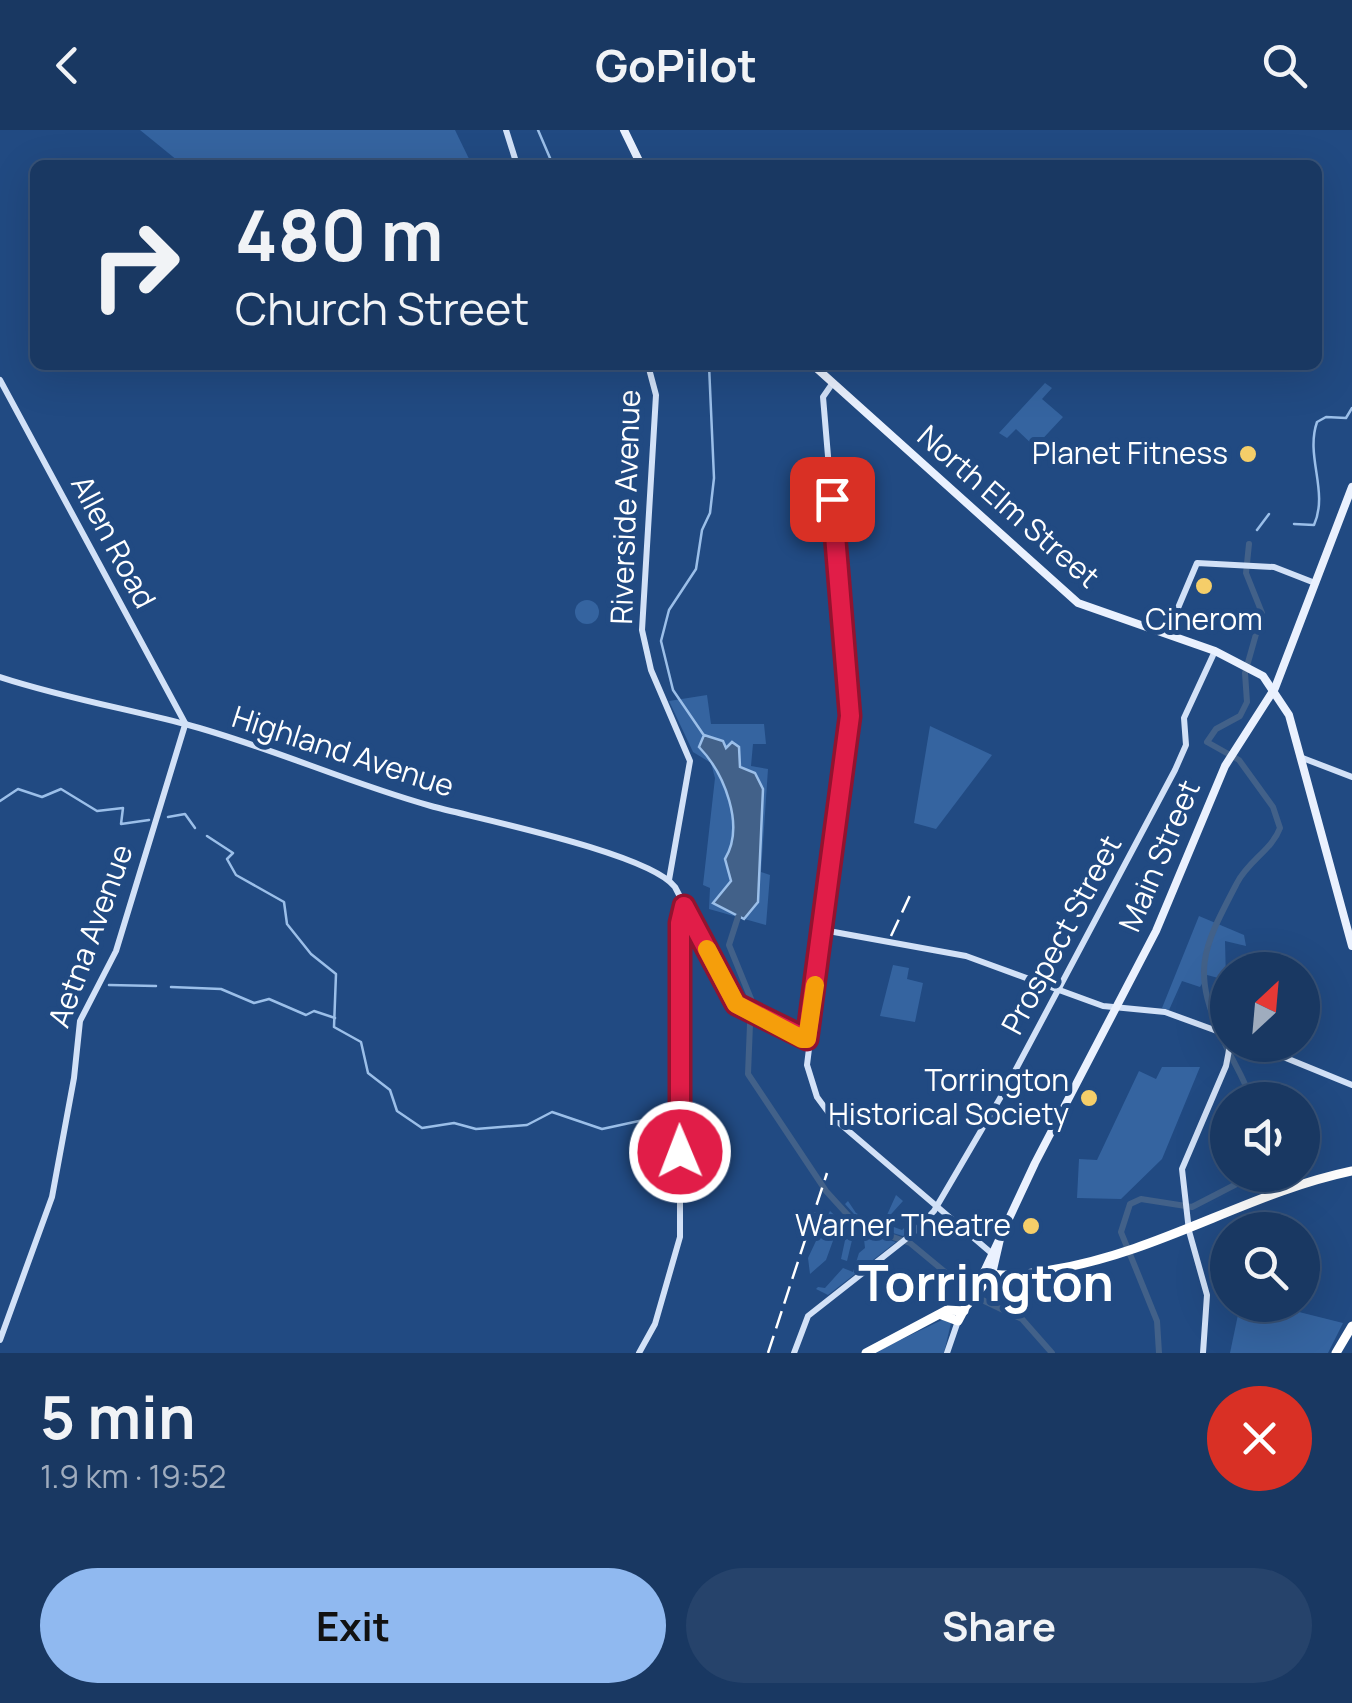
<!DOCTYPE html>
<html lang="en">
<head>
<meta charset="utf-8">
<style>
  :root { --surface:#193862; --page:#26436b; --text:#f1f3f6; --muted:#9facbe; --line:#375277; --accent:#90b9f0 }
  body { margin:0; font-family:Manrope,sans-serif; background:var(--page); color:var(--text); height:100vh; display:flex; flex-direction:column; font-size:38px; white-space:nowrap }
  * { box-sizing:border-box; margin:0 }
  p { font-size:32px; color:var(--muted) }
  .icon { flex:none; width:55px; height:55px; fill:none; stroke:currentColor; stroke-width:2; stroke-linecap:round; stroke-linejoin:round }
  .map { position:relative; height:1223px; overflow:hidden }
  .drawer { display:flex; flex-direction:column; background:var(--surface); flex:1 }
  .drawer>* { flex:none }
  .banner { position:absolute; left:30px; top:30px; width:1292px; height:210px; border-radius:15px; box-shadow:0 10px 40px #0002,0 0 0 2px var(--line); background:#193862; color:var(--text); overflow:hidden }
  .needle { width:65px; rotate:26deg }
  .buttons { position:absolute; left:1210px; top:822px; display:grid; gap:20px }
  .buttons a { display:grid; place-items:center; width:110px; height:110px; border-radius:50%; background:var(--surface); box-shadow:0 10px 40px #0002,0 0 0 2px var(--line); font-size:50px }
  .pin { position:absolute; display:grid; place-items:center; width:85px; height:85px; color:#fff; margin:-42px; border-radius:20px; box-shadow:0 5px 15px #0006 }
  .me { position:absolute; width:110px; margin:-55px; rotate:359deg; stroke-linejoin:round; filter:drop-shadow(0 0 8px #0008) }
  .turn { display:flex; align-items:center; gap:35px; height:210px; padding:0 40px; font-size:45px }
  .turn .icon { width:130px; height:130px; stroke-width:2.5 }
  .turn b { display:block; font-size:70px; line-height:85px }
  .round { display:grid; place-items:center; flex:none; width:105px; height:105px; border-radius:52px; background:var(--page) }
  .summary { display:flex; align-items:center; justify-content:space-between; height:170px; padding:0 40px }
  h1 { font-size:60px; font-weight:700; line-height:75px }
  .primary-button { display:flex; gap:20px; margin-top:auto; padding:20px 40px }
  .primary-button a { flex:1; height:115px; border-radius:60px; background:var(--accent); color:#111; font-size:40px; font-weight:700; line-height:115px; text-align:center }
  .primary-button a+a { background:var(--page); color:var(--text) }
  header { display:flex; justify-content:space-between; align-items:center; height:130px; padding:0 40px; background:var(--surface); font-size:45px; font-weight:700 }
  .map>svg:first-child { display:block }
</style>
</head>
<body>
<header><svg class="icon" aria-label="back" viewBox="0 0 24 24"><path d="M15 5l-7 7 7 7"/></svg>GoPilot<svg class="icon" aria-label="search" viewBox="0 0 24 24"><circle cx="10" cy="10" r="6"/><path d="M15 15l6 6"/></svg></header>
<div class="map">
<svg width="1352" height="1223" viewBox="0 0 1352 1223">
  <rect width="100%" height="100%" fill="#214a82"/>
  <g fill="#3564a0">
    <path d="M140,0H455L472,35H183Z"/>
    <path d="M1045,253L1052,258L1042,269L1063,287L1035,317L1016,299L1007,308L999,303Z"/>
    <circle cx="587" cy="482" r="12"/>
    <path d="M707,565L711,594H764L766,614H753L751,636L768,639L761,742L770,745L766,795L709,779L710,758L703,755L715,648L711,633L693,622L669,571Z"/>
    <path d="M930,596L992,625L936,699L914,693Z"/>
    <path d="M1199,786L1244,805L1246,816L1225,811L1226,850L1207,845L1200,857L1182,851L1169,880L1162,878Z"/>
    <path d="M893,835L909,838L907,849L923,853L915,892L880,886Z"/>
    <path d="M1162,937H1200L1162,1029L1121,1069L1077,1068L1079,1029L1097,1030L1139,941L1156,949Z"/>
    <path d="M896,1065L903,1071L883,1093L902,1100L909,1093L915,1098L903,1106L863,1094L845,1074L848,1071L856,1083L871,1091L887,1085Z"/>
    <path d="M830,1081L849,1099L896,1112L828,1165L816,1159L818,1157L825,1158L843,1138L853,1142L859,1123L865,1118L864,1109L853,1106L847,1131L841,1129L847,1101L838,1097L826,1130L810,1144L808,1128Z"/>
    <path d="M1240,1175H1271L1343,1193L1328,1223H1230Z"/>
    <path d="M944,1189L951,1193L944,1223H873Z"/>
  </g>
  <path fill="#426189" stroke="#9bbfe9" stroke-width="2.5" d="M704,605L723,611L726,618L732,612L739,617L740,637L755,643L763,659L758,772L744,789L713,773L731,751L725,729C745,696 725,644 699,617Z"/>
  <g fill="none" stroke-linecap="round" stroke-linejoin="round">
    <g stroke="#9bbfe9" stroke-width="2.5">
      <path d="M538,0L553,35"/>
      <path d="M1294,394L1314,395C1329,361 1305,327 1317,292L1326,287L1346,288L1352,278"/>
      <path d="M1257,400L1269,384"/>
      <path d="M703,604L673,560L661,511L669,480L696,439L702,400L710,383L714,348L709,235"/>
      <path d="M0,671L18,659L42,667L61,659L97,681L123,678L121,694L149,690"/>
      <path d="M168,687L185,684L195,698"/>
      <path d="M207,706L233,723L227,729L236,745L284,772L287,794L311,824L336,844L334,897L361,912L368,943L390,960L397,981L422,998L454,993L476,999L527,995L552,982L602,999L676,983"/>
      <path d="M109,855L156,856"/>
      <path d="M171,857L221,859L254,873L269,869L306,885L314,881L335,888"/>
    </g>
    <g stroke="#426189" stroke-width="6">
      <path d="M1249,414L1246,443L1262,483L1245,543L1247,572L1240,586L1216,599L1207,612L1239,630L1273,677L1280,698C1272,720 1248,731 1237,753C1202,820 1190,841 1225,914C1234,934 1245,949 1251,970"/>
      <path d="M738,787L729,815L751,869L748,944L826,1061L856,1094L910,1113L974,1166L1022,1189L1052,1223"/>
      <path d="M1159,1223L1157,1191L1121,1102L1130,1074L1141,1069L1192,1077L1254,1045"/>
    </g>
    <g stroke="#d2e1f7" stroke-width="6">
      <path d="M506,0L517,35"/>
      <path d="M648,235L656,265L642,500L651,540L690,631L669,750"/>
      <path d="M0,250L185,593"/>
      <path d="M832,254L823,267L850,586L807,935L817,967L831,986L996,1127"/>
      <path d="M1167,504L1197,433L1274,437L1315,453"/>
      <path d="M0,547C61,567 123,578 185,594C268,616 348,653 431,676C479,689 649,723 675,757L736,875L807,909"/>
      <path d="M1300,627L1352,647"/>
      <path d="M823,800L966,826L1103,876L1165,882L1228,905"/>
      <path d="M1254,915L1352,955"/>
      <path d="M0,1210L52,1067L74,948L80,891L116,821L185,595"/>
      <path d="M639,1223L655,1194L680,1107V793L684,778"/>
      <path d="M794,1223L808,1186L911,1105L934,1081L1006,958L1175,640L1186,615L1184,588L1215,521"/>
      <path d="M947,1223L958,1191"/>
      <path d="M1203,1223L1207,1165L1189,1101L1182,1039L1226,936L1230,915"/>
    </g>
    <g stroke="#eaf1fe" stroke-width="8">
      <path d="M624,0L641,35"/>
      <path d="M813,235L1078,473L1215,521L1263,546L1289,585L1352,816"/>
      <path d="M984,1142L1035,1033L1156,801L1225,636L1275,558L1352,357"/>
      <path d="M992,1144L1000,1109"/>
    </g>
    <g stroke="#fff" stroke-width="9">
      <path d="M968,1174L992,1144"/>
      <path d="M942,1185L958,1191L984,1142C1006,1148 1027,1144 1051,1140C1161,1122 1247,1063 1352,1041"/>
      <path d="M866,1223L947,1180L964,1181"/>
      <path d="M1336,1223L1352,1196"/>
    </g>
    <g stroke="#fff" stroke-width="2.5" stroke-dasharray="18 8" stroke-linecap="butt">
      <path d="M891,806L913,759"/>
      <path d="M768,1223L827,1043"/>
    </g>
  </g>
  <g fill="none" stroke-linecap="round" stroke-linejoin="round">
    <defs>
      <path id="route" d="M680,1022V793L684,776L736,874L807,909L850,586L832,369"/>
    </defs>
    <use href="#route" stroke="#92132f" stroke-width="25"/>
    <use href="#route" stroke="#e11d48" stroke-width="18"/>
    <path stroke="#f59e0b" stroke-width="18" d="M707,819L736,874L802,909H807L815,855"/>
  </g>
  <g fill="#f5ce69" stroke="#214a82" stroke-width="4">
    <circle cx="1248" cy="324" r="10"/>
    <circle cx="1204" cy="456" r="10"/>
    <circle cx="1089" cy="968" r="10"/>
    <circle cx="1031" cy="1096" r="10"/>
  </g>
  <g text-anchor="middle" stroke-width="10" stroke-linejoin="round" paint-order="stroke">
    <g font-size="30" fill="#fff" stroke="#214a82" text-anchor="end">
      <text x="1228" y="334">Planet Fitness</text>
      <text x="1204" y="500" text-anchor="middle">Cinerom</text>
      <text x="1069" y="961">Torrington<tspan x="1069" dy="34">Historical Society</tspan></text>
      <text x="1011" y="1106">Warner Theatre</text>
    </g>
    <g font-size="30" fill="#fff" stroke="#214a82">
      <text transform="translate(626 377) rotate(-88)" y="10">Riverside Avenue</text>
      <text transform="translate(1008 377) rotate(41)" y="10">North Elm Street</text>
      <text transform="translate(113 412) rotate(62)" y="10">Allen Road</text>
      <text transform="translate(343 622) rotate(18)" y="10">Highland Avenue</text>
      <text transform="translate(1160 726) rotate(-67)" y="10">Main Street</text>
      <text transform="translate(1062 805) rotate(-62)" y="10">Prospect Street</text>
      <text transform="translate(91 806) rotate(-70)" y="10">Aetna Avenue</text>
    </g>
    <g font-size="50" font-weight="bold" fill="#fff" stroke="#214a82">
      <text x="986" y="1171">Torrington</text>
    </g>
  </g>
</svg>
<div class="buttons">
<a><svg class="needle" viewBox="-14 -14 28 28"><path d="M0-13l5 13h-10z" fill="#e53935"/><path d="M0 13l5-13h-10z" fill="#9facbe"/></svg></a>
<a><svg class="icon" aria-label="sound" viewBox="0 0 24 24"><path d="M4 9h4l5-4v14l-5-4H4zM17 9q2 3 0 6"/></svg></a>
<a><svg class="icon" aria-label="search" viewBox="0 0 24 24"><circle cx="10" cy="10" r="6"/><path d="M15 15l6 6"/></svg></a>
</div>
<div class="pin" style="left:832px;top:369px;background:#d93025"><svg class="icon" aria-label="arrive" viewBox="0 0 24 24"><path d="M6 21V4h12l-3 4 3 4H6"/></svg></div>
<svg class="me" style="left:680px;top:1022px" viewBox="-20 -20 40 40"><circle r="17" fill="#e11d48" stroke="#fff" stroke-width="3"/><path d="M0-11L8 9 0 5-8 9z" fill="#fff"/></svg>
<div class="banner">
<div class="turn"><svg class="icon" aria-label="right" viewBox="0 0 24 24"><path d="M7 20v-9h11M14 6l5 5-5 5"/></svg><div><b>480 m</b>Church Street</div></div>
</div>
</div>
<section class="drawer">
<div class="summary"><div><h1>5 min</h1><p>1.9 km · 19:52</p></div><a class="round" style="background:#d93025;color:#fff"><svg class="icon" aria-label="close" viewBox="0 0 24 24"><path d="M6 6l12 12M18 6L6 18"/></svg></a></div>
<div class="primary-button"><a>Exit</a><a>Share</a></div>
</section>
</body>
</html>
